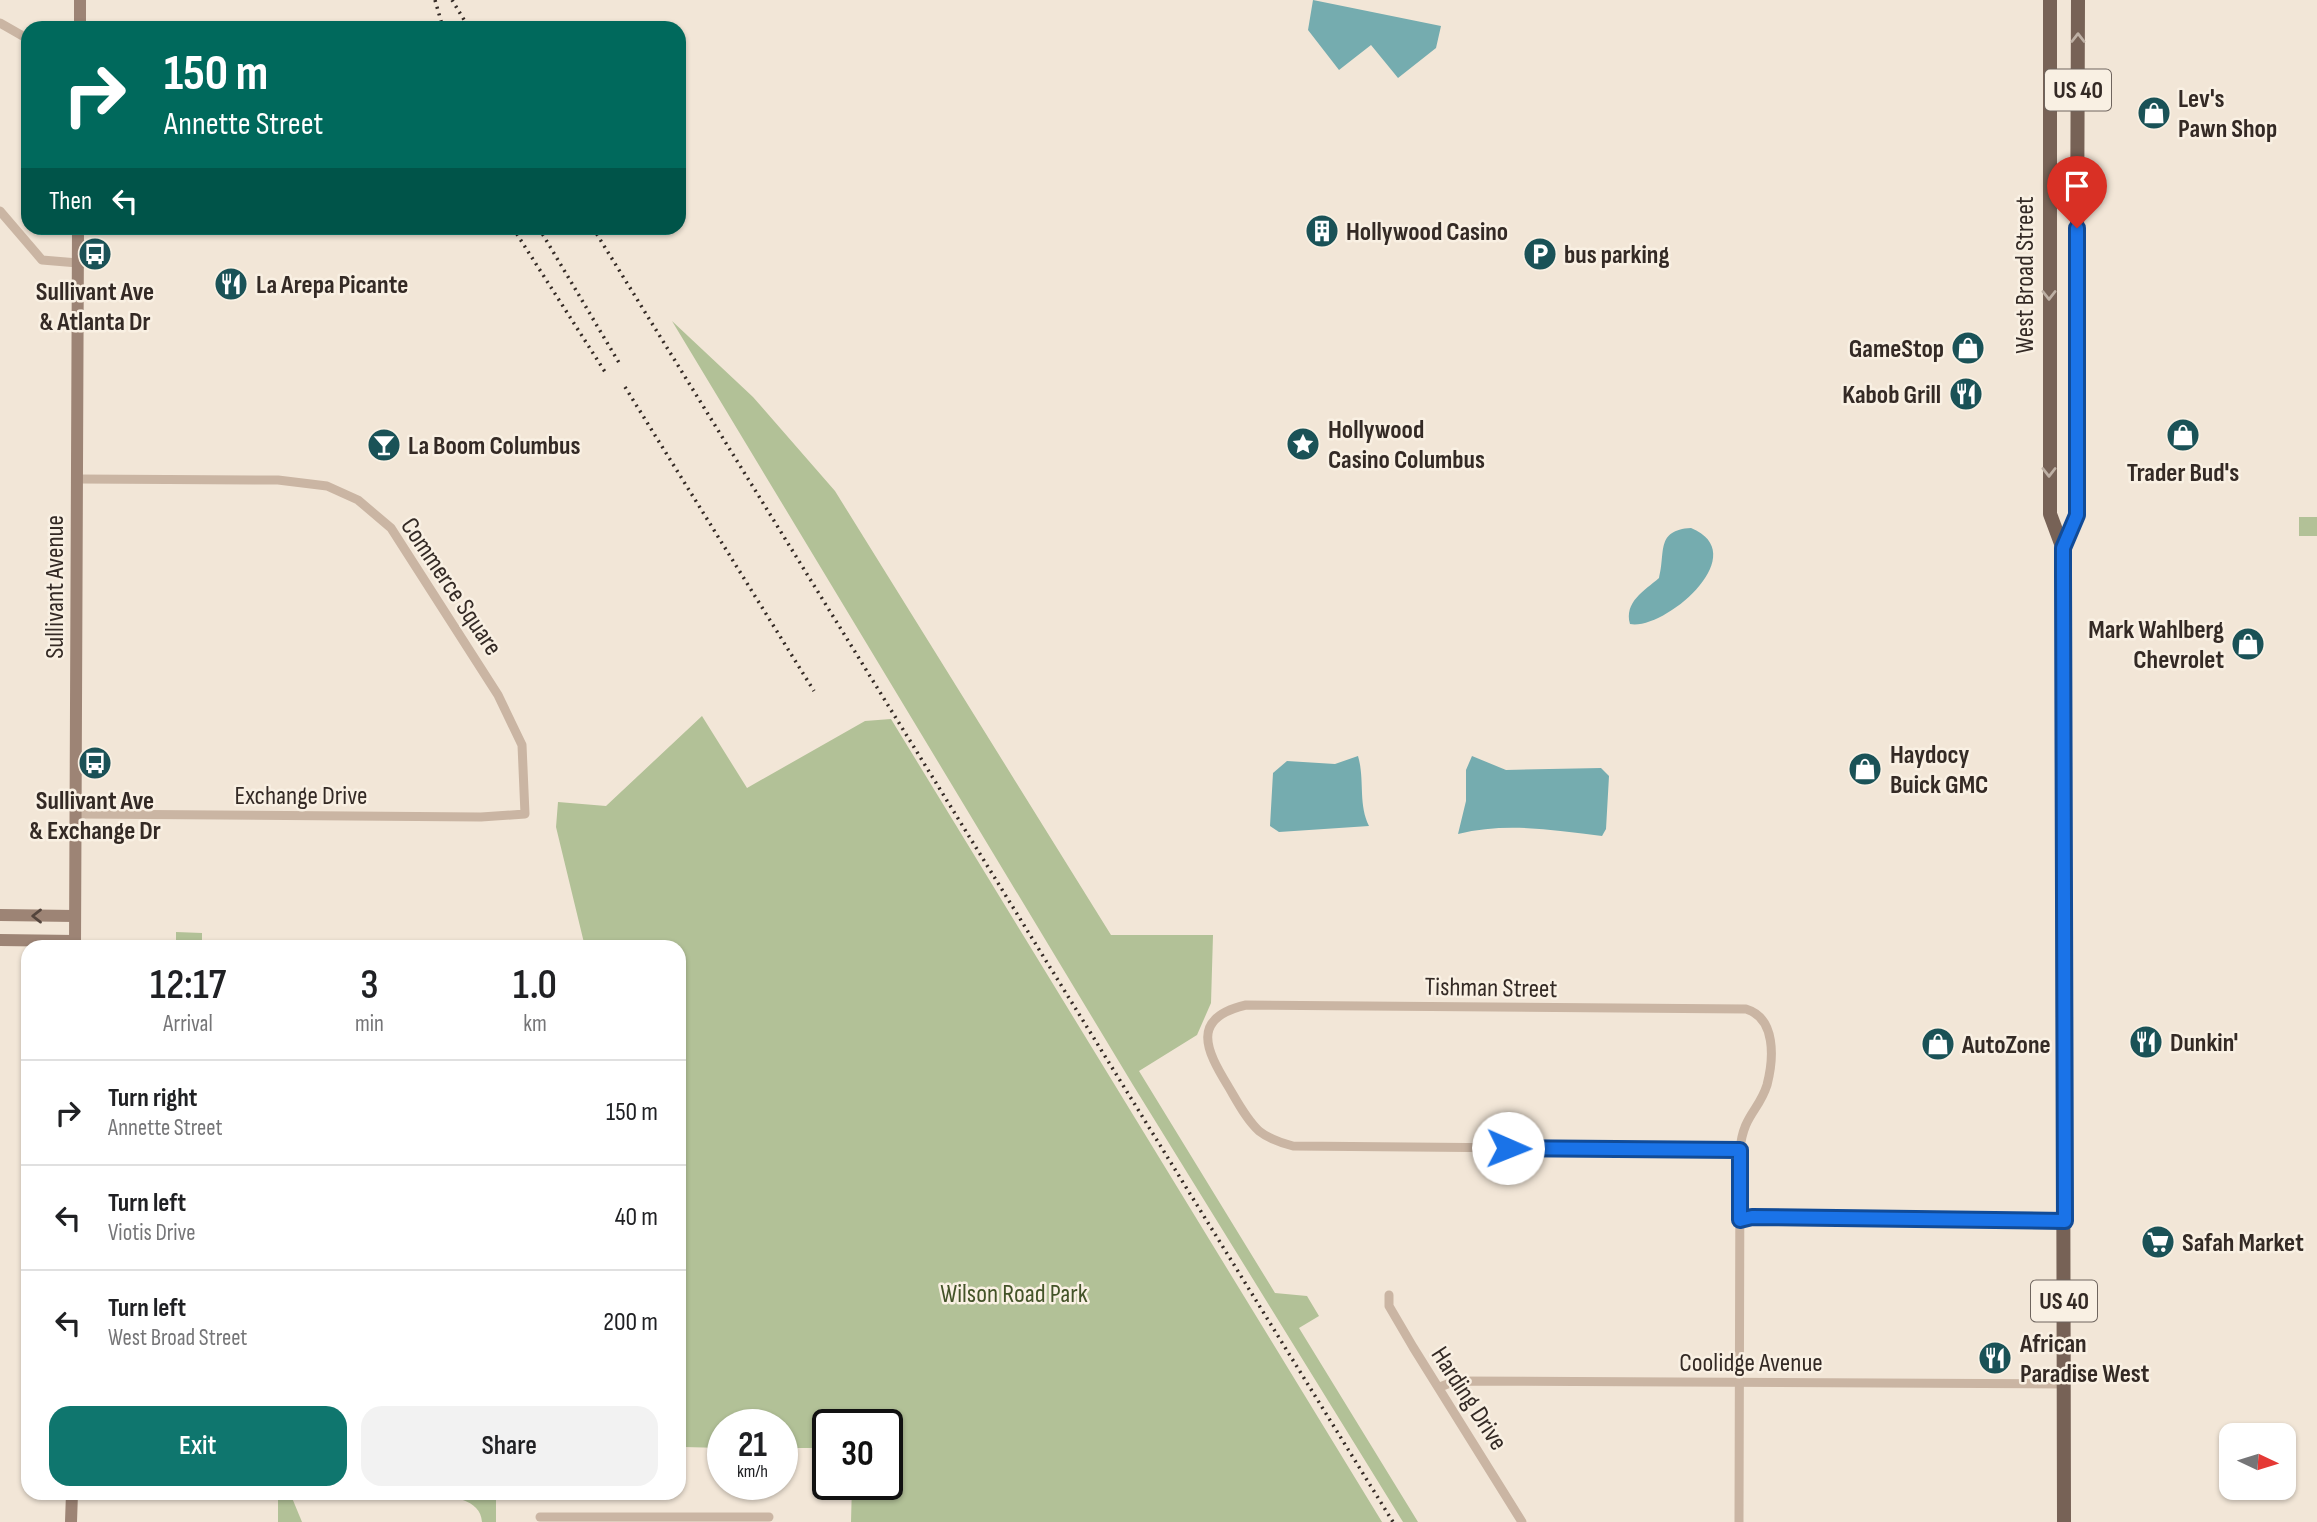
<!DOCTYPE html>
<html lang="en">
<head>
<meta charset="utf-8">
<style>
  :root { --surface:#fff; --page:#f2f2f2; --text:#202124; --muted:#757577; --line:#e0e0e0; --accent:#0f766e }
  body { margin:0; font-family:"Sofia Sans Condensed",sans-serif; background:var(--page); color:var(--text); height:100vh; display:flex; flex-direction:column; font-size:26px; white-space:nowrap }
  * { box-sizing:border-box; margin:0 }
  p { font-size:23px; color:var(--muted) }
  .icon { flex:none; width:38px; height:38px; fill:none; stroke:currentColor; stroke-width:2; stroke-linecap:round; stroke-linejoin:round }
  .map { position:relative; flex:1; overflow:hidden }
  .sheet { position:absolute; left:21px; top:940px; width:665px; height:560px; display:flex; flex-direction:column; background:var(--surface); border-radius:21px; box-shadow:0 2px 5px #0004 }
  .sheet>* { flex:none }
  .hud { position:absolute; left:21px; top:21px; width:665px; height:214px; border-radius:21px; box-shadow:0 2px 5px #0004; background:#00695c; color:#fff; overflow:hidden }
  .needle { width:46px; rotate:94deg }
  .controls { position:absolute; left:2219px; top:1423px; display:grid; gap:14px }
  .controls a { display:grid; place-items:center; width:77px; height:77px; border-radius:14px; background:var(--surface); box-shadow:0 2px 5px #0004; font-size:35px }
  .speed { position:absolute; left:707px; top:1409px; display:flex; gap:14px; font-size:35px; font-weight:700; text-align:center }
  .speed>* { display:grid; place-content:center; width:91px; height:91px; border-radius:50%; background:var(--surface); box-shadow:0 2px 5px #0004; line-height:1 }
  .speed small { font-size:18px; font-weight:400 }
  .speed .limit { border:4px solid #111; border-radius:10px; background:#fff; color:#111 }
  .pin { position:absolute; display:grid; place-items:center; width:60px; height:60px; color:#fff; margin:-72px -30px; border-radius:50% 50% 50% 0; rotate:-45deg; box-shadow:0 0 7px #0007 }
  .pin .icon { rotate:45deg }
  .me { position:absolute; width:77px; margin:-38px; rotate:91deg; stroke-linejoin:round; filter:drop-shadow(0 0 5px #0008) }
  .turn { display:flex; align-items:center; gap:24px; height:147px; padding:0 28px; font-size:32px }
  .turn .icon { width:91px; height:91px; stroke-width:2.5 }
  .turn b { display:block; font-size:49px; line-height:60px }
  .then { display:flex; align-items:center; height:66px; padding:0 28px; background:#0003; gap:14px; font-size:26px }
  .eta { display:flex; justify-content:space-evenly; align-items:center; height:119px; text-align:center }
  .eta b { font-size:42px; font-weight:600; line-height:49px }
  .cta { display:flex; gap:14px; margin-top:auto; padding:14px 28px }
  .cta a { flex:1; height:80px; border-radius:21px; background:var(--accent); color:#fff; font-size:28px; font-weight:600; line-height:80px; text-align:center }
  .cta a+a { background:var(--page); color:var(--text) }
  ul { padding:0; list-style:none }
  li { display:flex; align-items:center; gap:21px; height:105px; padding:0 28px; border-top:2px solid var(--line) }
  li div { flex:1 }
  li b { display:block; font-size:26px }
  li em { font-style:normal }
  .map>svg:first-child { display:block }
</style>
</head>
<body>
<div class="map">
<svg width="2317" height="1522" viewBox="0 0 2317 1522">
  <rect width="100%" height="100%" fill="#f2e6d7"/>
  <g fill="#b2c197">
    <path d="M672,321L753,397L835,491L1111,935H1213L1211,1003L1197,1035L1139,1071L1275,1293L1307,1296L1319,1316L1299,1328L1418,1522H1403L1133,1085Z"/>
    <rect x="2299" y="517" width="18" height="19"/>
    <path d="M702,716L747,788L865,721L891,719L1382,1522H851L852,1484H887V1424H828V1448H782V1424H723V1448L684,1447L679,1422V947H585L556,827L558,802L606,806Z"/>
    <path d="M176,932L202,933V947H176Z"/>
    <path d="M278,1493H290L302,1522H278Z"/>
    <path d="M431,1493H496V1522H482C481,1498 449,1497 431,1493Z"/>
  </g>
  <g fill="#75acaf">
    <path d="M1313,0L1441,26L1436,48L1398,78L1371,45L1339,70L1308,30Z"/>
    <path d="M1691,528C1755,554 1664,631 1630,624C1624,602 1644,591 1659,578C1666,553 1655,530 1691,528Z"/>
    <path d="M1358,756C1365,780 1358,803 1369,826L1279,832L1270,826L1273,773L1287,761L1335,764Z"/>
    <path d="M1472,756L1506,770L1601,768L1609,776L1606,829L1602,836C1553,830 1506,822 1458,834L1466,801V770Z"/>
  </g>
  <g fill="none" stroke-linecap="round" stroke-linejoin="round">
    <g stroke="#cab5a3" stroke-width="9">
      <path d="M0,23L28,39"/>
      <path d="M0,211L42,260L78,263"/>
      <path d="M75,814L481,817L525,814L522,745L498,695L391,528L358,500L327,486L278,480L78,479"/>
      <path d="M1740,1220L1752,1218L2065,1221"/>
      <path d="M1389,1295V1306L1413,1347L1522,1522"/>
      <path d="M1440,1387L1455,1381L2064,1384"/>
      <path d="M540,1517H769"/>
      <path d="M1739,1522L1740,1150C1743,1115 1759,1111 1767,1085C1774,1058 1776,1018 1746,1009L1246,1005C1190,1018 1206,1050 1228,1086C1237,1101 1246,1119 1259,1131C1269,1139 1281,1143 1293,1146L1740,1150"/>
    </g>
    <g stroke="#9d8475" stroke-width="12">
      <path d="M80,28V0"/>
      <path d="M0,915L75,916"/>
      <path d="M0,940L75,941"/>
      <path d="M75,947L78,228"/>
      <path d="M71,1522L72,1493"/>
    </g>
    <g stroke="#776256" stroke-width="14">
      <path d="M2050,0V514L2063,549"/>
      <path d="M2064,1522L2062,574L2063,549L2076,515L2078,0"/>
    </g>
    <g stroke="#342a25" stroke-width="3.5" stroke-dasharray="2 5" stroke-linecap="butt">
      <path d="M435,0L443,28"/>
      <path d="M452,0L469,28"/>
      <path d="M513,228L607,375"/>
      <path d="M539,228L621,366"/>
      <path d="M593,228L1393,1522"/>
      <path d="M625,387L814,691"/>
    </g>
  </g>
  <defs><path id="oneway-chevron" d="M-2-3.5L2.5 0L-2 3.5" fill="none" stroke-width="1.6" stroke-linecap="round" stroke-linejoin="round" transform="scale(1.75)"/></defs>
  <g stroke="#beb0a4">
    <use href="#oneway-chevron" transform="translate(2078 38) rotate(-90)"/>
    <use href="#oneway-chevron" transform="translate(2049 295) rotate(90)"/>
    <use href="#oneway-chevron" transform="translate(2049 472) rotate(90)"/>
  </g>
  <use stroke="#54453d" href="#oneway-chevron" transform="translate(37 916) rotate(-180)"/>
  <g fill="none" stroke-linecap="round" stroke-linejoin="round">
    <defs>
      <path id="route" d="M1508,1148L1740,1150V1220L1752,1217L2065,1221L2063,574V548L2077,515V228"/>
    </defs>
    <use href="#route" stroke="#114b97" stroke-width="18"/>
    <use href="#route" stroke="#1a73e8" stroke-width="12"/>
  </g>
  <defs>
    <symbol id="shop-disc" viewBox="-11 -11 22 22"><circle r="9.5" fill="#1a5257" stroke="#f9f0e3"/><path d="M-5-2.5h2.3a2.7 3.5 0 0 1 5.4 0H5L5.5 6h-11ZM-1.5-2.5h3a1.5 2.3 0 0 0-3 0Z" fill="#fff"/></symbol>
    <symbol id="building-disc" viewBox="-11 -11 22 22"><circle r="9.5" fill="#1a5257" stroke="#f9f0e3"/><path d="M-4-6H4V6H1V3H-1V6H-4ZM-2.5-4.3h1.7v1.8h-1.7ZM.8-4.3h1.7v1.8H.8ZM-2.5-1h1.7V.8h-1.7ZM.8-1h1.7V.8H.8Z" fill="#fff"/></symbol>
    <symbol id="bus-disc" viewBox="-11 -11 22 22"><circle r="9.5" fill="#1a5257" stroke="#f9f0e3"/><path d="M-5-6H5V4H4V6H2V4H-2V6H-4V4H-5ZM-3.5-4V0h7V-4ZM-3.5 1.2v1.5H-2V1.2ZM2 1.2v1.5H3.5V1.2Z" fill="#fff"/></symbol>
    <symbol id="parking-disc" viewBox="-11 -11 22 22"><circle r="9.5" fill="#1a5257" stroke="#f9f0e3"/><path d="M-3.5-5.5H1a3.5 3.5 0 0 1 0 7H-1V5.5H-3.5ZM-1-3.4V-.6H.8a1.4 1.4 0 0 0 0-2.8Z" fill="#fff"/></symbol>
    <symbol id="restaurant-disc" viewBox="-11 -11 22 22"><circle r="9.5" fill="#1a5257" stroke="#f9f0e3"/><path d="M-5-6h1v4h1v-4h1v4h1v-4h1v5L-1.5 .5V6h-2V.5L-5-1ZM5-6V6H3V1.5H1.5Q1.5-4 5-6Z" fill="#fff"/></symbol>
    <symbol id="sight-disc" viewBox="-11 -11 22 22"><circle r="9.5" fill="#1a5257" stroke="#f9f0e3"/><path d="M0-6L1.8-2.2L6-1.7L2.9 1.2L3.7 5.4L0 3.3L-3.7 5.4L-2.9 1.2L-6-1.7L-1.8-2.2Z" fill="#fff"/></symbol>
    <symbol id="bar-disc" viewBox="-11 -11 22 22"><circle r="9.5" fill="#1a5257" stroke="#f9f0e3"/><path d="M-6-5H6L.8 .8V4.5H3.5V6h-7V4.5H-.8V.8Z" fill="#fff"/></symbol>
    <symbol id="supermarket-disc" viewBox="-11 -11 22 22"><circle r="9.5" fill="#1a5257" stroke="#f9f0e3"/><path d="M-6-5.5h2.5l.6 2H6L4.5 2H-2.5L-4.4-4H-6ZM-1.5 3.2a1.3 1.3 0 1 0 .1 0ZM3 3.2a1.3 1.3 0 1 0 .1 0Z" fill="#fff"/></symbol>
  </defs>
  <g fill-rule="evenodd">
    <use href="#shop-disc" x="2135" y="94" width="38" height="38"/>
    <use href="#building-disc" x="1303" y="212" width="38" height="38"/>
    <use href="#bus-disc" x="76" y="235" width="38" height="38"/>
    <use href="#parking-disc" x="1521" y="235" width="38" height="38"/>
    <use href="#restaurant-disc" x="212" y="265" width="38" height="38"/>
    <use href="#shop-disc" x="1949" y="329" width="38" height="38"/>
    <use href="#restaurant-disc" x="1947" y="375" width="38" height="38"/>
    <use href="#shop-disc" x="2164" y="416" width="38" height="38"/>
    <use href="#sight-disc" x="1284" y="425" width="38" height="38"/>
    <use href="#bar-disc" x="365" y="426" width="38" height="38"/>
    <use href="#shop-disc" x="2229" y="625" width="38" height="38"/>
    <use href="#bus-disc" x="76" y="744" width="38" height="38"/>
    <use href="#shop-disc" x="1846" y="750" width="38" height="38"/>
    <use href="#restaurant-disc" x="2127" y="1023" width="38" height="38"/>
    <use href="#shop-disc" x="1919" y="1025" width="38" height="38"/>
    <use href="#supermarket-disc" x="2139" y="1223" width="38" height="38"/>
    <use href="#restaurant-disc" x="1976" y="1339" width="38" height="38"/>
  </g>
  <g text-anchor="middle" stroke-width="5" stroke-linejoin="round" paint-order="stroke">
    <g fill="#f9f0e3" stroke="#6f655e" stroke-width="2">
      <rect x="2045" y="69.5" width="66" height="41" rx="5"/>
      <rect x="2031" y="1280.5" width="66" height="41" rx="5"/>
    </g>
    <g font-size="24" font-weight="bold" fill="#342a25">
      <text x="2078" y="98">US 40</text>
      <text x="2064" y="1309">US 40</text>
    </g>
    <g font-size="26" font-weight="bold" fill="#342a25" stroke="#f9f0e3" text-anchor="start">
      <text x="2178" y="107">Lev's<tspan x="2178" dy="30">Pawn Shop</tspan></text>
      <text x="1346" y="240">Hollywood Casino</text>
      <text x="1564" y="263">bus parking</text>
      <text x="256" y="293">La Arepa Picante</text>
      <text x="95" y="300" text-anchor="middle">Sullivant Ave<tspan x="95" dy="30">&amp; Atlanta Dr</tspan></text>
      <text x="1944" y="357" text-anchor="end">GameStop</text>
      <text x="1941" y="403" text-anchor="end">Kabob Grill</text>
      <text x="1328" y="438">Hollywood<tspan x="1328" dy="30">Casino Columbus</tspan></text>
      <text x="408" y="454">La Boom Columbus</text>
      <text x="2183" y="481" text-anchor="middle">Trader Bud's</text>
      <text x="2224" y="638" text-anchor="end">Mark Wahlberg<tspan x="2224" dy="30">Chevrolet</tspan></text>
      <text x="1890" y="763">Haydocy<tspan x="1890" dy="30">Buick GMC</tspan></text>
      <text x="95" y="809" text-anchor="middle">Sullivant Ave<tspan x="95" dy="30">&amp; Exchange Dr</tspan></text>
      <text x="2170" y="1051">Dunkin'</text>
      <text x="1962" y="1053">AutoZone</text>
      <text x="2182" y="1251">Safah Market</text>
      <text x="2020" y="1352">African<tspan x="2020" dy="30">Paradise West</tspan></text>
    </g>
    <g font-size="26" fill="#342a25" stroke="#f9f0e3">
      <text transform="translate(2024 275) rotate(-90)" y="9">West Broad Street</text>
      <text transform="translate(452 586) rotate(56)" y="9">Commerce Square</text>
      <text transform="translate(54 587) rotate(-90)" y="9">Sullivant Avenue</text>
      <text x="301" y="804">Exchange Drive</text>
      <text transform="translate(1491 987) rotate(1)" y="9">Tishman Street</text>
      <text x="1751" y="1371">Coolidge Avenue</text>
      <text transform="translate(1470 1398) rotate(57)" y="9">Harding Drive</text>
    </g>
    <g font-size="26" fill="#435328" stroke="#f9f0e3">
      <text x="1014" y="1302">Wilson Road Park</text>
    </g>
  </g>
</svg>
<div class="controls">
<a><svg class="needle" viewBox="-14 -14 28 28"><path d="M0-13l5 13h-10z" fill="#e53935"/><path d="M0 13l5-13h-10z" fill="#757577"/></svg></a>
</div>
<div class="speed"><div>21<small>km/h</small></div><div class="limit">30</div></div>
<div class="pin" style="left:2077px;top:228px;background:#d93025"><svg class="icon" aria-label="arrive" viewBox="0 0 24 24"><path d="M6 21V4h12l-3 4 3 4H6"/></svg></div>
<svg class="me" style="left:1508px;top:1148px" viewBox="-20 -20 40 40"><circle r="19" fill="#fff"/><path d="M0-13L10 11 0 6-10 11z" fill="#1a73e8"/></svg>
<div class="hud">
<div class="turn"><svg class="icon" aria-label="right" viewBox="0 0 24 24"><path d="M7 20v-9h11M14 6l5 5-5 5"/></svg><div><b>150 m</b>Annette Street</div></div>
<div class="then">Then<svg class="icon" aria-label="left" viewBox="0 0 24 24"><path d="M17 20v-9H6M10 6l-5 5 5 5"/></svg></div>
</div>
<section class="sheet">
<div class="eta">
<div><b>12:17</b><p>Arrival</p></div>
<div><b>3</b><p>min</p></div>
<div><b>1.0</b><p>km</p></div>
</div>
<ul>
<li><svg class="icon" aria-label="right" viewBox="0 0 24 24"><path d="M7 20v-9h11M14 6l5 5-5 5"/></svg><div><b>Turn right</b><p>Annette Street</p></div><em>150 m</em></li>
<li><svg class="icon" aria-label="left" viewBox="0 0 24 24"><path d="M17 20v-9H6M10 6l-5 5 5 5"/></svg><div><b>Turn left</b><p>Viotis Drive</p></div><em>40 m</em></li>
<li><svg class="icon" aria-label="left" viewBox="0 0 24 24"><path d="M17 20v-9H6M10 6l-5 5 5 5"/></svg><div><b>Turn left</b><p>West Broad Street</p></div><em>200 m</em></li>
</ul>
<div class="cta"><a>Exit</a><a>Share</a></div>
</section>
</div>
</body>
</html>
